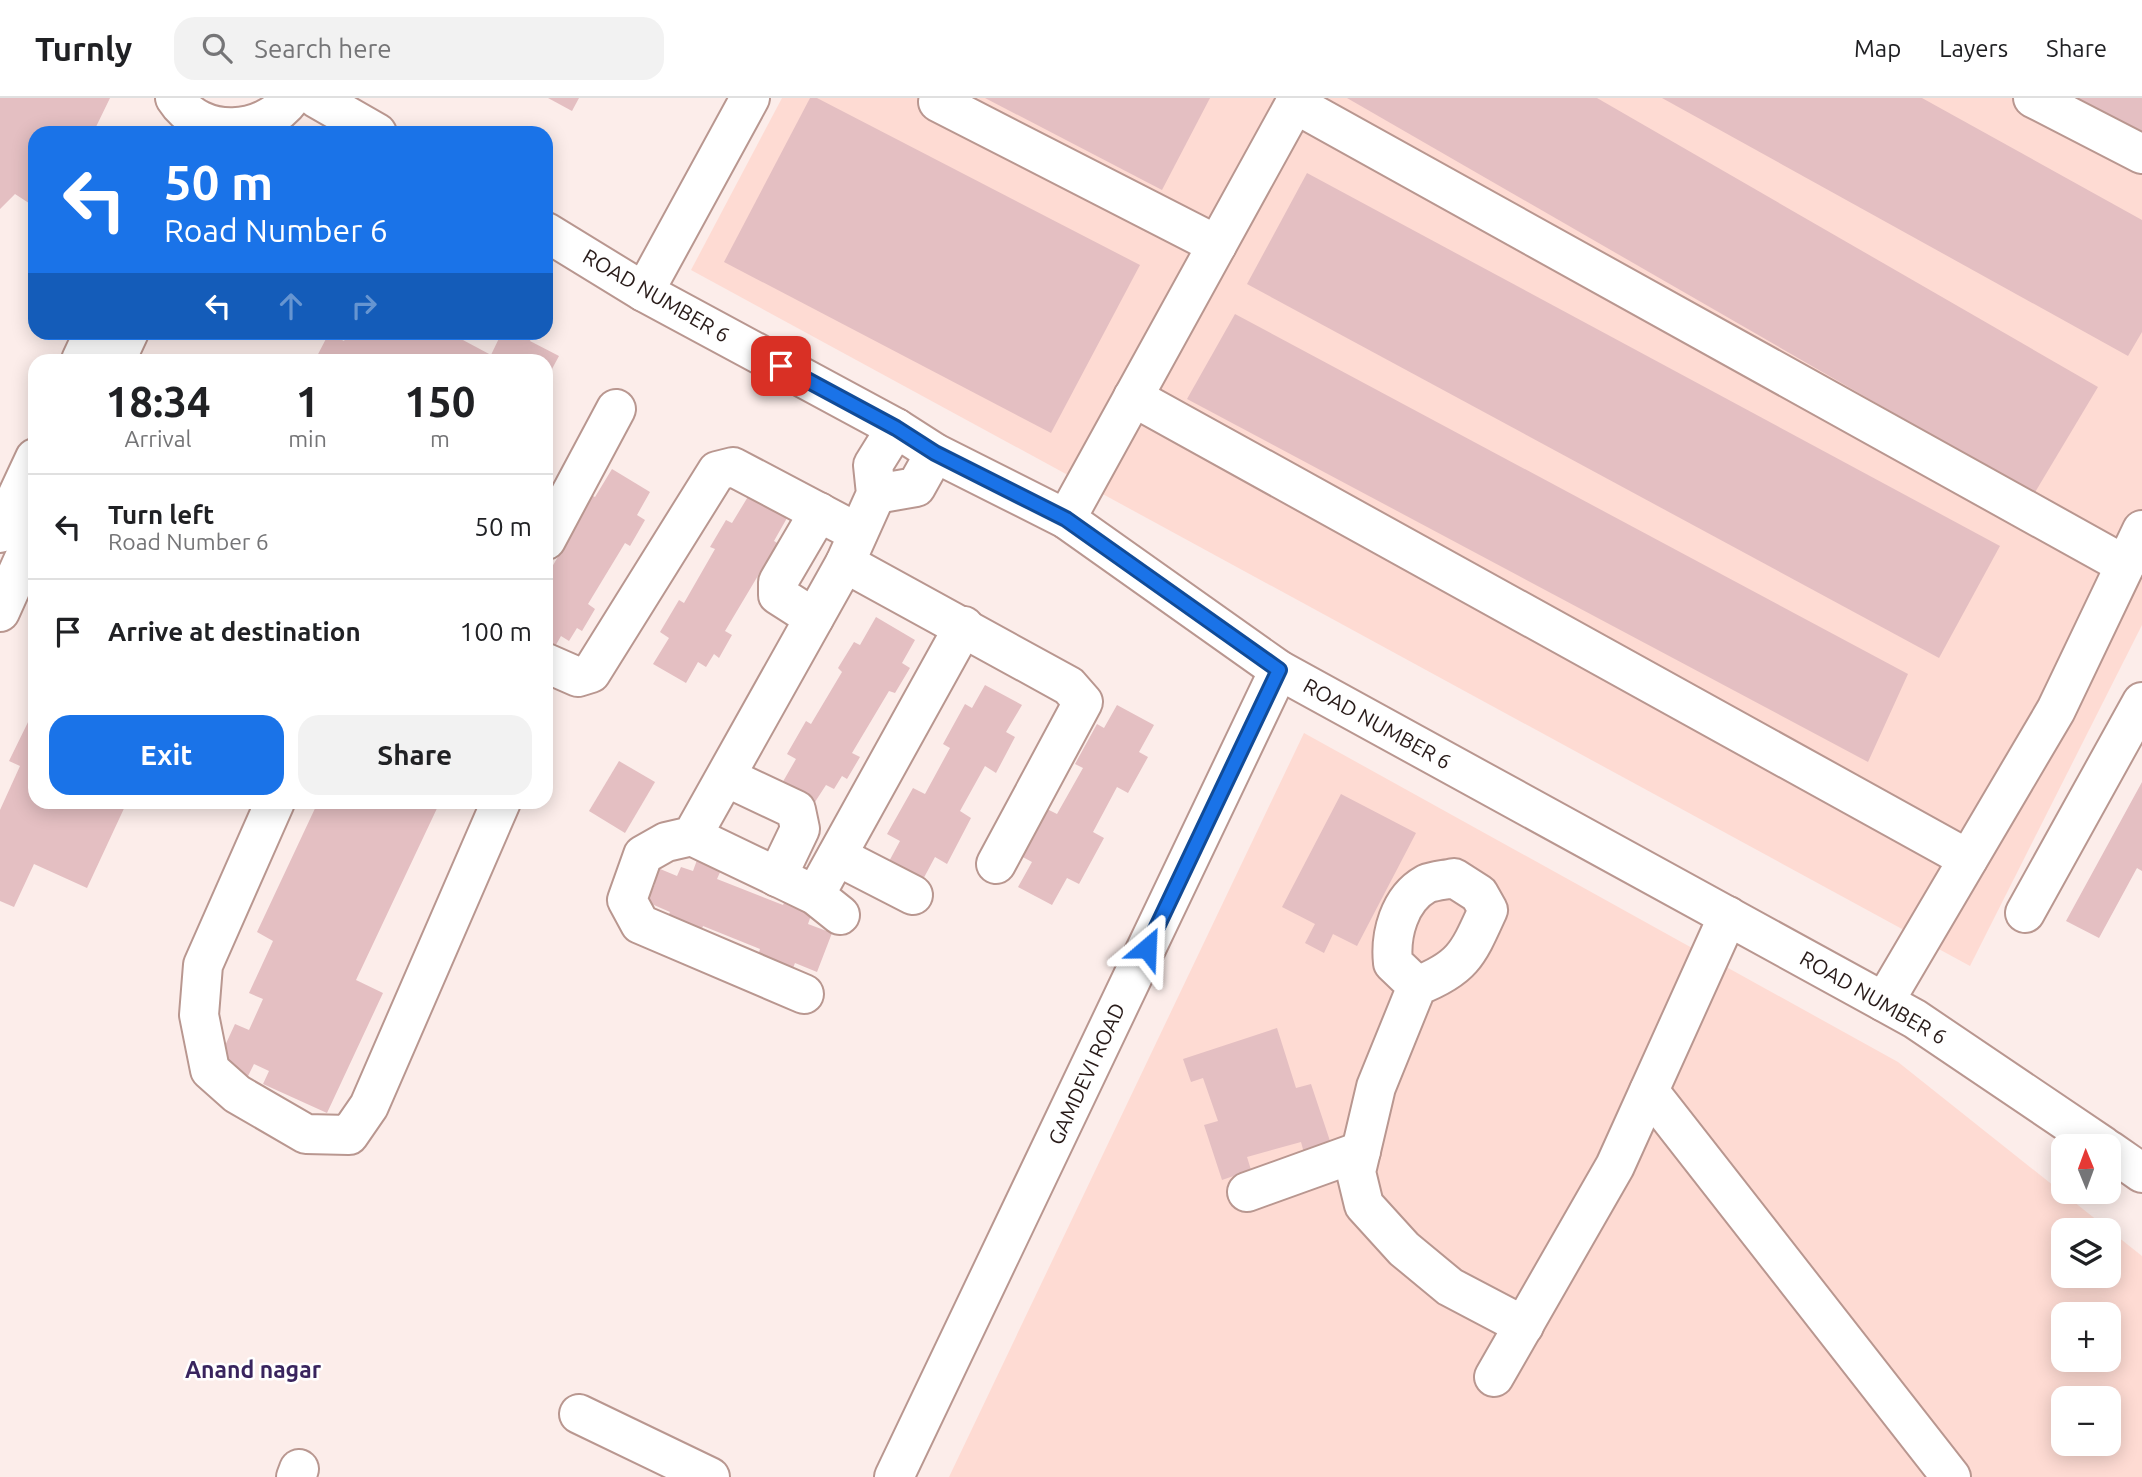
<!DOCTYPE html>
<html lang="en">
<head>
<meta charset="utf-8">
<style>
  :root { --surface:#fff; --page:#f2f2f2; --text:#202124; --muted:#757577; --line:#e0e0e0; --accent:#1a73e8 }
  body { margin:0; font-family:Ubuntu,sans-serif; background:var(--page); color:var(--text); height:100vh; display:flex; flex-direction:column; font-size:26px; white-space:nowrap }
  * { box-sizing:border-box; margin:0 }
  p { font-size:23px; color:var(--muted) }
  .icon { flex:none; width:38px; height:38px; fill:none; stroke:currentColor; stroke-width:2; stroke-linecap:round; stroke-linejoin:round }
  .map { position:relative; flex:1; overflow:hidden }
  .details { position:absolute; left:28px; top:256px; width:525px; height:455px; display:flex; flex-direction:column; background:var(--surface); border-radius:21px; box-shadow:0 4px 18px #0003 }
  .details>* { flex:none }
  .guide { position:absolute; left:28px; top:28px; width:525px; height:214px; border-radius:21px; box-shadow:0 4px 18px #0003; background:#1a73e8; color:#fff; overflow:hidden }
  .needle { width:46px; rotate:359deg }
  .buttons { position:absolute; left:2051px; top:1036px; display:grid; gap:14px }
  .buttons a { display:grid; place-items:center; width:70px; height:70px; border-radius:14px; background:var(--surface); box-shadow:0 4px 18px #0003; font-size:35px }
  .pin { position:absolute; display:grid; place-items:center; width:60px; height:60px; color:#fff; margin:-30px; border-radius:14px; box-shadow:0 4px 10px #0006 }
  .me { position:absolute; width:77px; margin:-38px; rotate:26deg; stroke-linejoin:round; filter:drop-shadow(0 0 5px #0008) }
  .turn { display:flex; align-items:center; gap:24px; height:147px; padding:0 21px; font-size:32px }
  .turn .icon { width:91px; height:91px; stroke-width:2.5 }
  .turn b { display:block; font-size:49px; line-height:60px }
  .lanes { display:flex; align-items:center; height:66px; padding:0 21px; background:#0003; justify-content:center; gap:35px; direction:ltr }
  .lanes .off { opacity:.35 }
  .eta { display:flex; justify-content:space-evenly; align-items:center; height:119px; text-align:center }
  .eta b { font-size:42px; font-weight:700; line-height:49px }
  .primary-button { display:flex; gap:14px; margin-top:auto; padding:14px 21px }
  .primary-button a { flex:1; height:80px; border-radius:21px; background:var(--accent); color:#fff; font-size:28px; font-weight:700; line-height:80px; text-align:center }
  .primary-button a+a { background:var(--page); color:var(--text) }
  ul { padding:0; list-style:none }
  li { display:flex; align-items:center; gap:21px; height:105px; padding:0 21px; border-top:2px solid var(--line) }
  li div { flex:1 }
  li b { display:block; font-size:26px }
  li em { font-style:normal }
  header { display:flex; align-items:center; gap:42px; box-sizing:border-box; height:98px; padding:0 35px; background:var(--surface); border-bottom:2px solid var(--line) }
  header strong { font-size:33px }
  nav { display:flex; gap:38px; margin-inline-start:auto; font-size:24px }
  .search { width:490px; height:63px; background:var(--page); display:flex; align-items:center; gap:18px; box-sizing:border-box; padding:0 24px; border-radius:21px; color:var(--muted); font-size:26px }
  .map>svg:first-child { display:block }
</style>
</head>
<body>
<header>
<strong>Turnly</strong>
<div class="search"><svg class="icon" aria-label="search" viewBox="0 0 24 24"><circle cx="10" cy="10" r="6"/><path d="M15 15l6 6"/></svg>Search here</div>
<nav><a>Map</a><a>Layers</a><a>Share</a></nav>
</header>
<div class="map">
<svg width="2142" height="1379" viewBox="0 0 2142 1379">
  <rect width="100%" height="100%" fill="#fcedea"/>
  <g fill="#fedbd3" fill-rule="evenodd">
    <path d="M782,0H2142V527L1970,868L691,172Z"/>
    <path d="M1304,635L1898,964L2142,1158V1379H949ZM2063,1132H2109V1178H2063ZM2063,1216H2109V1262H2063ZM2063,1300H2109V1346H2063Z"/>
  </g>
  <g fill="#e4bfc2">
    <path d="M0,0H110L93,35H35V109L15,96L0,111Z"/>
    <path d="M548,0H579L572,13Z"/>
    <path d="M810,0H817L1140,167L1051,335L724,164Z"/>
    <path d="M985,0H1210L1162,92Z"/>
    <path d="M1347,0H1597L2098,289L2034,396Z"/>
    <path d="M1662,0H1922L2142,122V234L2128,258Z"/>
    <path d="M2041,0H2142V53Z"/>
    <path d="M1307,75L2000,448L1939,560L1247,186Z"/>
    <path d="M1235,216L1908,576L1868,664L1187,301Z"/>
    <path d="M349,234H448L491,257L502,234H531L534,236L530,243L559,258L546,282V262H315L329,235L344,243Z"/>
    <path d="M612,371L650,394L637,417L645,422L630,448L625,445L588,506L595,511L582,533L577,530L569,543L561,538L549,559L546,557V479L578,425L573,423L589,396L595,399Z"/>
    <path d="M749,397L787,420L774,443L782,448L767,474L762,471L725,533L732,537L719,560L714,556L706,569L698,564L686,585L653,566L669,540L660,534L679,502L684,505L715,451L710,449L726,422L732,425Z"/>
    <path d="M876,519L915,542L902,565L910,570L895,595L889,593L852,655L860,659L847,681L842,678L834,691L826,687L813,707L781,687L796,661L787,656L806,623L811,626L842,574L838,570L854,544L860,547Z"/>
    <path d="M985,587L1022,607L1006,634L1015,639L996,675L985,668L960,713L971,720L947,766L935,759L920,787L886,769L900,743L887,736L913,690L925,696L950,650L943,646L965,606L972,610Z"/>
    <path d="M1117,607L1154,627L1139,654L1148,659L1128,695L1117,689L1093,734L1104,740L1079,786L1067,780L1052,807L1018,789L1032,764L1019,757L1045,710L1057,716L1083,670L1075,666L1097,626L1104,630Z"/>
    <path d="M30,620L35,622V704H127L87,790L34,766L14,809L0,803V712L20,668L9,663Z"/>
    <path d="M619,663L655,684L625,735L589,713Z"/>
    <path d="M2142,684V773L2137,770L2099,840L2066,823Z"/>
    <path d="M1341,696L1416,735L1357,848L1333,836L1324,855L1305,845L1315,826L1282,809Z"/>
    <path d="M318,704H440L356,882L383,895L327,1015L263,986L269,973L254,966L248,978L217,965L235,926L249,932L263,901L249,895L273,843L257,834Z"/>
    <path d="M697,762L721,772L717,781L783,807L787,798L814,809L808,826L832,835L817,874L795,865L791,875L757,861L760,851L703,828L699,838L665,825L670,814L647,804L655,786L647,783L653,768L677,778L681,769L693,773Z"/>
    <path d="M1277,930L1296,990L1311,986L1331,1046L1304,1055L1301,1044L1247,1059L1251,1072L1222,1082L1204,1027L1218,1023L1203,980L1191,984L1183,961Z"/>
  </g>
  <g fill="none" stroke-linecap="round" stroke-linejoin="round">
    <defs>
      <g id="minor">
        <path d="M175,0C201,41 264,37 291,0"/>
        <path d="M316,0L377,35"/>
        <path d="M2033,0L2142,56"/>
        <path d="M938,4L1217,147"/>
        <path d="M1295,6L2125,467"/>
        <path d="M546,134L644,194L896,330L935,355L1066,421L1279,572L1915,921L2103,1048"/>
        <path d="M644,194L750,0"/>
        <path d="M81,262L94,234"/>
        <path d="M116,262L129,234"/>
        <path d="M1133,299L1968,761"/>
        <path d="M876,396L916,389L935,355"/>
        <path d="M1066,421L1298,0"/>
        <path d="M0,435L35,360"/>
        <path d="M546,442L616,311"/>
        <path d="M845,465L1069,588L1083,604L996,766"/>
        <path d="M0,514L35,436"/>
        <path d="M814,520L778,497V484L819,414"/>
        <path d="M546,565L578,579L591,575L717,373L733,369L858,435"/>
        <path d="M726,679L796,712L800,731L777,779"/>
        <path d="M275,704L203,867L199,917L210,972L237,996L306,1036L349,1037L369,1008L501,704"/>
        <path d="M692,738L815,797L840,817"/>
        <path d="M837,758L913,797"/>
        <path d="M815,797L964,528"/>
        <path d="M2025,815L2142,604"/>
        <path d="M1417,888L1393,865C1390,837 1399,801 1426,786C1433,783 1445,782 1454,780L1479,796L1488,812C1468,856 1463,870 1417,888L1376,989L1356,1074L1364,1107L1404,1151L1450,1189L1524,1228"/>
        <path d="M804,896L640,826L627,802L643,757L666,744L692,738L845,465L876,396L873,367L896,330"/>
        <path d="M1884,904L2056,612L2142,432"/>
        <path d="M1649,993L1951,1379"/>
        <path d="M2109,1052L2142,1075"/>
        <path d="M1247,1094L1361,1053"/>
        <path d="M1494,1279L1615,1068L1728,818"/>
        <path d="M579,1316L710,1379"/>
        <path d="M296,1379L299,1371"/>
        <path d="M894,1379L1279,572"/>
      </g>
    </defs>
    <use href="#minor" stroke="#b99790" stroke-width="42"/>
    <use href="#minor" stroke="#fff" stroke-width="38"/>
  </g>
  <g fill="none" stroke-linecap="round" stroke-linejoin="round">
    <defs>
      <path id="route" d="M781,268L896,330L935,355L1066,421L1279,572L1147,850"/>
    </defs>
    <use href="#route" stroke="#114b97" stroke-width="18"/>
    <use href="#route" stroke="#1a73e8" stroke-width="12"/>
  </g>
  <g text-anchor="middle" stroke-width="5" stroke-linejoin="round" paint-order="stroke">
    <g font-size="21" fill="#281b19" stroke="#fff">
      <text transform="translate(656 198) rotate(30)" y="7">ROAD NUMBER 6</text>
      <text transform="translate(1377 626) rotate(29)" y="7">ROAD NUMBER 6</text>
      <text transform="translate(1873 900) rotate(30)" y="7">ROAD NUMBER 6</text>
      <text transform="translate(1087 976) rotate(-65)" y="7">GAMDEVI ROAD</text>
    </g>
    <g font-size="23" font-weight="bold" fill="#39245e" stroke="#fff">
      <text x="253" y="1280">Anand nagar</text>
    </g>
  </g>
</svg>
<div class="buttons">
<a><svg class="needle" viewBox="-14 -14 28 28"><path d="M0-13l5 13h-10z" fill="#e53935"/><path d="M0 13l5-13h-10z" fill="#757577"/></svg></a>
<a><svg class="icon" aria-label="layers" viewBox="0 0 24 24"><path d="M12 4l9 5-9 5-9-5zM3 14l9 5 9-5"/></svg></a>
<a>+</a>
<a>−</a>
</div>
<div class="pin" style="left:781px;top:268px;background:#d93025"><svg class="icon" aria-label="arrive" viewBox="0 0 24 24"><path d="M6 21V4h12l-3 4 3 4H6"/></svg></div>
<svg class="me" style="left:1147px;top:850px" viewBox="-20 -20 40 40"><path d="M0-17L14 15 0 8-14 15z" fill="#1a73e8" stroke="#fff" stroke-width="4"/></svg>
<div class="guide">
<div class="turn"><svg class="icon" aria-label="left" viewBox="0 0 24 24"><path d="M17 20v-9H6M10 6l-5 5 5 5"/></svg><div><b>50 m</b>Road Number 6</div></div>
<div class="lanes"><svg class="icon" aria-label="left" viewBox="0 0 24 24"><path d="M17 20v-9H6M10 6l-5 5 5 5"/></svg><svg class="icon off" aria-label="ahead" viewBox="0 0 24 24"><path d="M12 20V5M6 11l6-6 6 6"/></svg><svg class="icon off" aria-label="right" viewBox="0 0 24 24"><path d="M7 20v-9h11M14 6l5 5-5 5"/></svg></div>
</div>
<section class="details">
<div class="eta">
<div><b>18:34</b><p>Arrival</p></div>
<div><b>1</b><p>min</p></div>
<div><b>150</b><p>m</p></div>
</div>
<ul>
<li><svg class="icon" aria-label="left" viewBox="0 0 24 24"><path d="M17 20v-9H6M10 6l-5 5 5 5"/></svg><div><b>Turn left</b><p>Road Number 6</p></div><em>50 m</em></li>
<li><svg class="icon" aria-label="arrive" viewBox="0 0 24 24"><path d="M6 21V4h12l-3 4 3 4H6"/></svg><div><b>Arrive at destination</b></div><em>100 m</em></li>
</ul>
<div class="primary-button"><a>Exit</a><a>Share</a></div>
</section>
</div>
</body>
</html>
